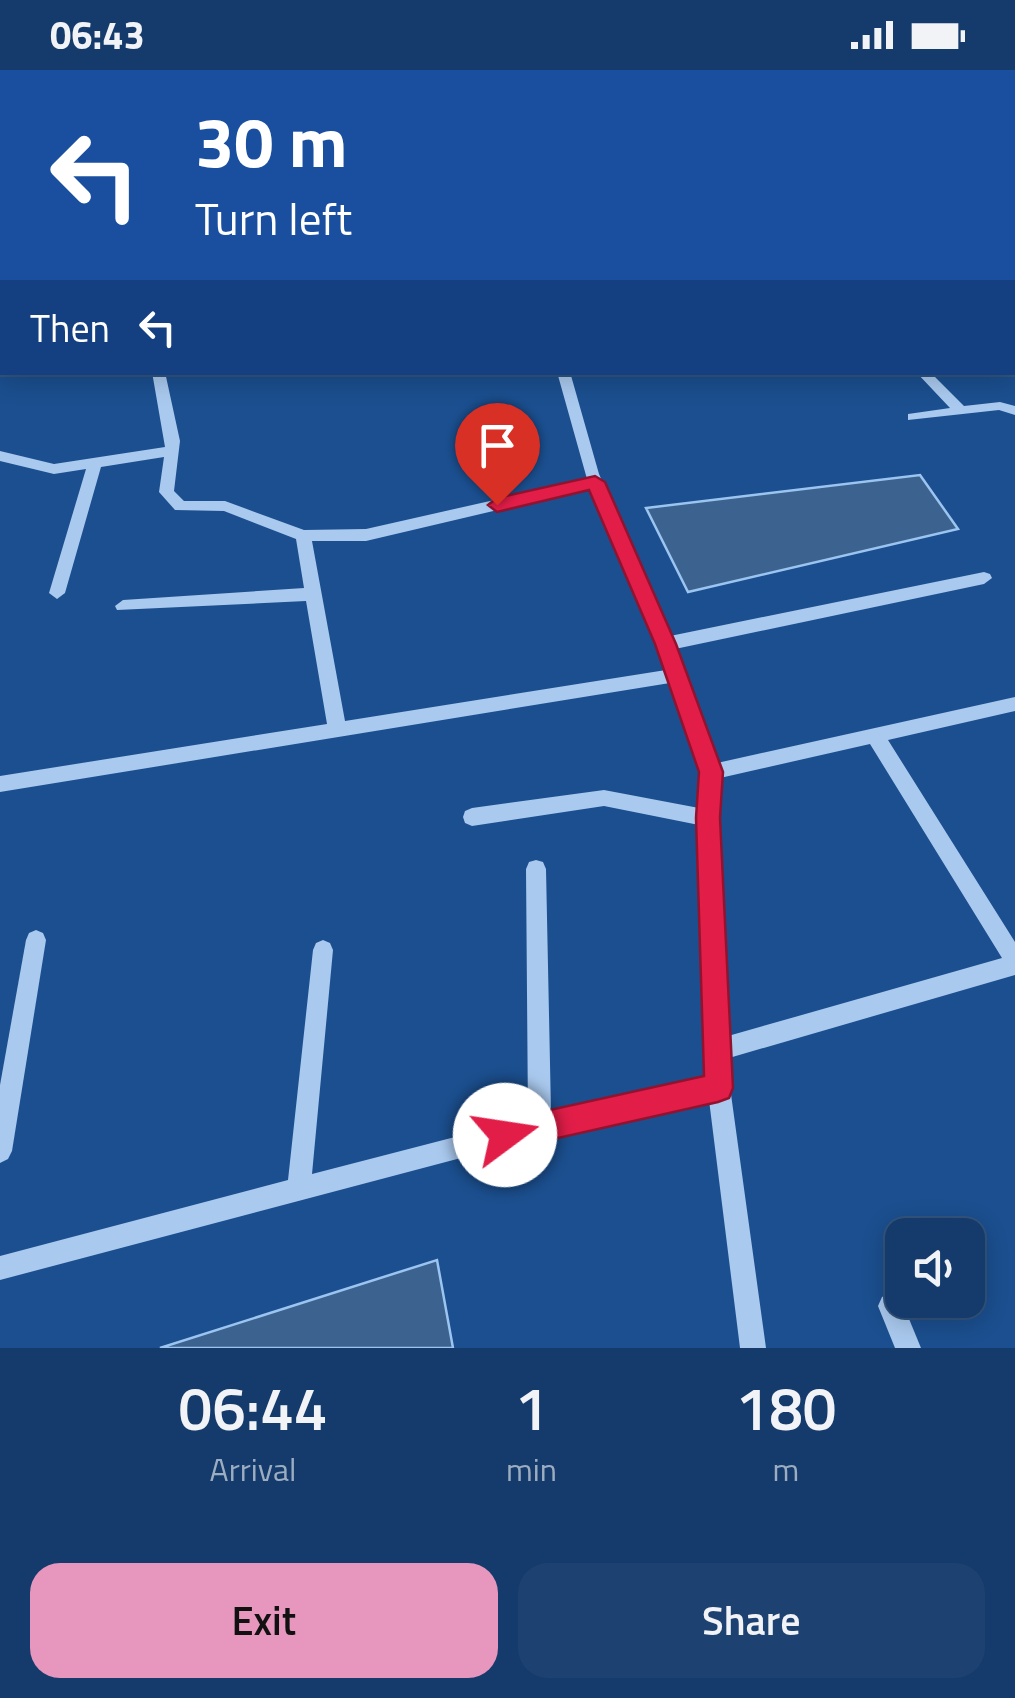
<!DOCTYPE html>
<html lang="en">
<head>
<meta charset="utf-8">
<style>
  :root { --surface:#143b6b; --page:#1d4271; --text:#f1f3f6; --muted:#9dadc1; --line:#33557e; --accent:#e797bd }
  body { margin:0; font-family:"Titillium Web",sans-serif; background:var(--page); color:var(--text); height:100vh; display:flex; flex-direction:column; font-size:38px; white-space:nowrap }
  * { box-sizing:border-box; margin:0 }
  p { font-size:32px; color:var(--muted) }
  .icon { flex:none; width:55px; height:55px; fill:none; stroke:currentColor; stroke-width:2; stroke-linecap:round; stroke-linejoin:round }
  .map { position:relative; height:1278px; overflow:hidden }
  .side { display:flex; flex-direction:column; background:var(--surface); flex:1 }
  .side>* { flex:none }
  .guide { position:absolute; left:0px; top:0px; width:1015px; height:305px; box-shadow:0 5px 25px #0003,0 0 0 2px var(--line); background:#1a4fa0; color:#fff; overflow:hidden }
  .fabs { position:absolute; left:885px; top:1148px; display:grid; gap:20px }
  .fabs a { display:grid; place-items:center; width:100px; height:100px; border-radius:20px; background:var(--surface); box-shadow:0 5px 25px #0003,0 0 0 2px var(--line); font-size:50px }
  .pin { position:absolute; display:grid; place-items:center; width:85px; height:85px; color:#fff; margin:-102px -42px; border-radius:50% 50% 50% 0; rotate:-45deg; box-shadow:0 0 10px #0007 }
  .pin .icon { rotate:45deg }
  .me { position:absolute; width:110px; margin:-55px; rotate:76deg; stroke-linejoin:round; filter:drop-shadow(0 0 8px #0008) }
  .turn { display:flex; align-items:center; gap:35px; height:210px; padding:0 30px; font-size:45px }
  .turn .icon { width:130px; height:130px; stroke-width:2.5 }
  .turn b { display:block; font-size:70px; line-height:85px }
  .then { display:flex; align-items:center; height:95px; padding:0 30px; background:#0003; gap:20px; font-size:38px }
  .eta { display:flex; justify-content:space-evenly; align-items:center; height:170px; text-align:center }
  .eta b { font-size:60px; font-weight:600; line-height:70px }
  .button { display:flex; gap:20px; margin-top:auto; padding:20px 30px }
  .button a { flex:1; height:115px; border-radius:30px; background:var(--accent); color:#111; font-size:40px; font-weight:600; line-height:115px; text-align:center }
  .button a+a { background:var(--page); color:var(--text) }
  .status { display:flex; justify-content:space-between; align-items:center; height:70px; padding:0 50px; background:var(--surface); direction:ltr }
  .status svg { height:28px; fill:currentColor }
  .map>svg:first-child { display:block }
</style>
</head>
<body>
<div class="status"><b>06:43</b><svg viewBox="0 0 49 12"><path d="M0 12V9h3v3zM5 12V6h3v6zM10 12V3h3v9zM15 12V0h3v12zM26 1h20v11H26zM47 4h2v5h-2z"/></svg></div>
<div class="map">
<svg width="1015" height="1278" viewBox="0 0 1015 1278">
  <rect width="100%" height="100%" fill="#1b4f8f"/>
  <g fill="#3c6290" stroke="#9cc4f0" stroke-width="2.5">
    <path d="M920,405L958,459L688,522L646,438Z"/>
    <path d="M437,1190L453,1278H160Z"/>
  </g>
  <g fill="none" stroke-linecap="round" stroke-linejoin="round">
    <g fill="#a9c9ee" fill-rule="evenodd">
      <path d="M1012,67L1015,68V75L1012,74Z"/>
      <rect x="0" y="88" width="2" height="6"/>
      <rect x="1012" y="132" width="3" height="6"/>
      <path d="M0,297H2V302L7,304L0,305Z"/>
      <path d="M152,302H165L180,371L174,421L184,431H225L304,460L366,459L587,409L557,302H570L599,404L670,566L984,502L990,504L992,508L984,514L675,579L717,693L1015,627V641L888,670L1015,872V905L729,988L730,1017L766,1278H740L709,1030L540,1067L0,1210V1186L288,1110L313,880L316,873L323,870L330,873L333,880L312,1104L528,1048L526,799L529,792L536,790L543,792L546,799L551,1042L707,1008L699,755L604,736L472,756L465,753L463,747L465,741L472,738L604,720L699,738L702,702L670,613L0,722V706L327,654L306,531L117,540L115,536L123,530L304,518L296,469L224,441L175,440L159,422L164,387L101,397L65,523L57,529L49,523L86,399L54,404L0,391V381L54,394L165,377ZM591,418L666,600L345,651L312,471H366ZM870,674L1002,888L728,966L717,748L720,708Z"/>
      <path d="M916,302H930L964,336L1000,332L1015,336V345L999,340L908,350V344L950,338Z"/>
      <path d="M36,860L43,863L46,870L12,1081L8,1089L0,1093V1015L26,870L29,863Z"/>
      <path d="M891,1223L900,1227L921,1278H895L878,1236L882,1227Z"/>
    </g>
  </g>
  <path fill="#e11d48" stroke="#92132f" stroke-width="2.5" d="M595,406L605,412L676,574L723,702L720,748L733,1018L729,1028L718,1032L505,1080L495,1076L490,1065L495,1055L505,1050L704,1006L696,748L699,702L655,574L589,420L497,442L488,435L497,428Z"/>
</svg>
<div class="fabs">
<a><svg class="icon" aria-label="sound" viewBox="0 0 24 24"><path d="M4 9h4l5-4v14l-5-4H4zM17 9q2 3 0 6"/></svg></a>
</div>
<div class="pin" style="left:497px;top:435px;background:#d93025"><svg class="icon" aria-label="arrive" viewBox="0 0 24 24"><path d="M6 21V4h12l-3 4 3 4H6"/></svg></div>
<svg class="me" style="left:505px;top:1065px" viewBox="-20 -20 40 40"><circle r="19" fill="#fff"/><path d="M0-13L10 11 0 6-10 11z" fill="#e11d48"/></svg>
<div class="guide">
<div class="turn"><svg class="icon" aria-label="left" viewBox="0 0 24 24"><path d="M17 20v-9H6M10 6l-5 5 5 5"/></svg><div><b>30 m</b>Turn left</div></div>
<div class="then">Then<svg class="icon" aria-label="left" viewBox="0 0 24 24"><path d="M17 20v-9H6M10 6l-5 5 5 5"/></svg></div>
</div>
</div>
<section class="side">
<div class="eta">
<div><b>06:44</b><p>Arrival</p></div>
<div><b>1</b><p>min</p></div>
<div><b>180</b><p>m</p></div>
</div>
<div class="button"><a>Exit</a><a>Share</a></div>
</section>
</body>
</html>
